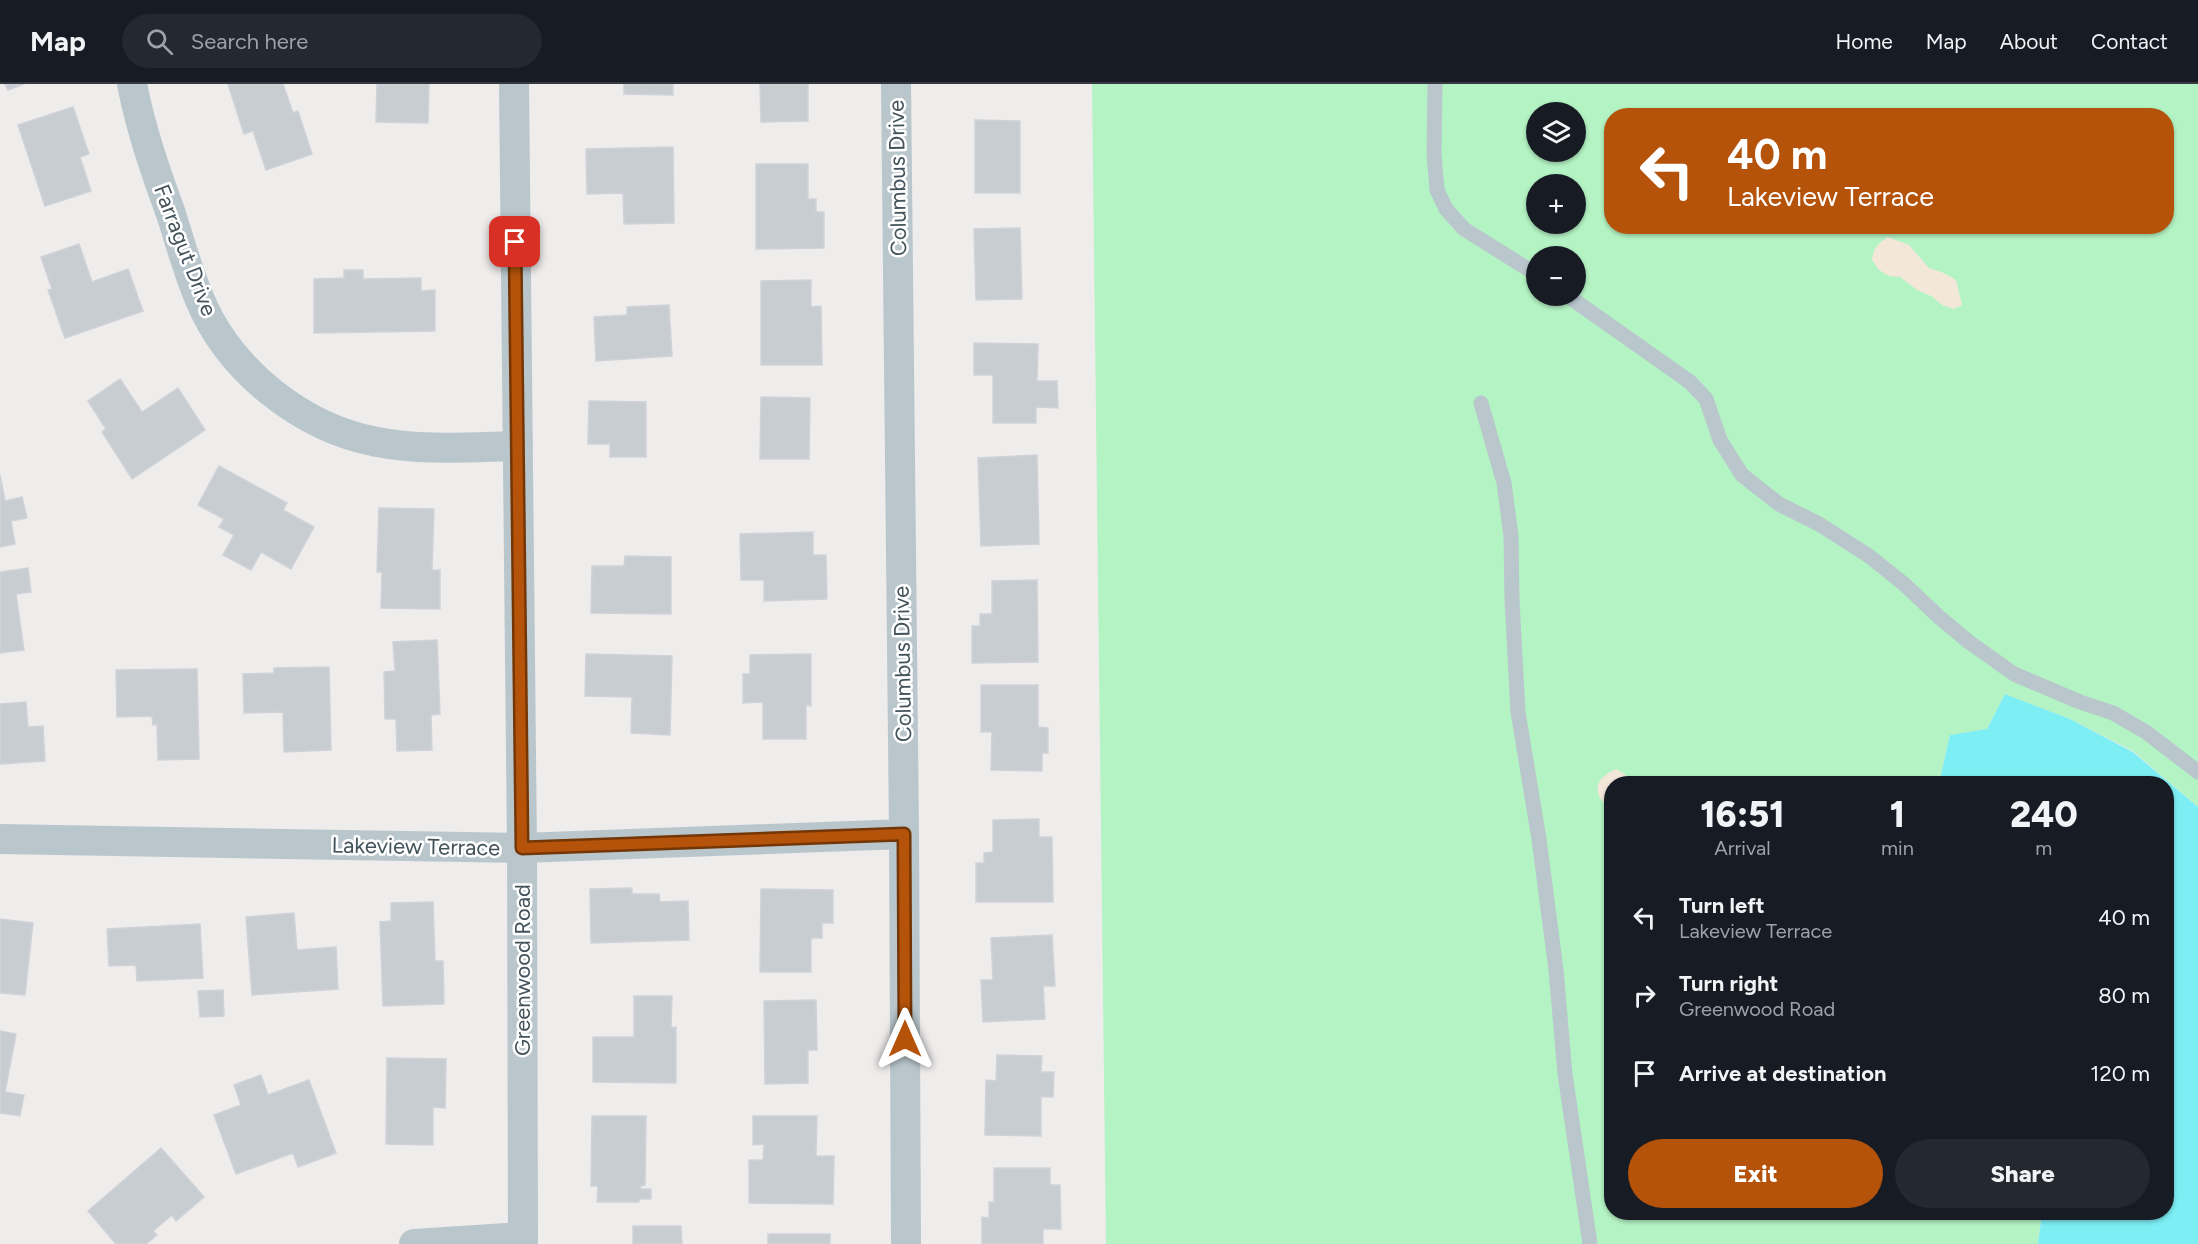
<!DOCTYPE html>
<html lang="en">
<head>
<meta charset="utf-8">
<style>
  :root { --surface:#171b24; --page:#242831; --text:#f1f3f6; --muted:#9ea1a6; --line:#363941; --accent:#b45309 }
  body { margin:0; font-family:Figtree,sans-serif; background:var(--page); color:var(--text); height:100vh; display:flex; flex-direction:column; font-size:22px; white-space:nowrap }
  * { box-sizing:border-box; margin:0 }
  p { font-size:20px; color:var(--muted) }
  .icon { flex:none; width:33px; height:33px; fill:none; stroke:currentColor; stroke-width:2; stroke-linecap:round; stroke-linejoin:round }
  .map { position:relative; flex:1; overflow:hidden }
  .sheet { position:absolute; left:1604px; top:692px; width:570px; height:444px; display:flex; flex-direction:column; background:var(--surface); border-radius:24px; box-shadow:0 2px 4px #0004 }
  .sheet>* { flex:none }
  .hud { position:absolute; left:1604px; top:24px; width:570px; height:126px; border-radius:24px; box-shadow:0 2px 4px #0004; background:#b45309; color:#fff; overflow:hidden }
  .buttons { position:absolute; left:1526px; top:18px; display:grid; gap:12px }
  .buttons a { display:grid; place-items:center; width:60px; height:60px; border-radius:50%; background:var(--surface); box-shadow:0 2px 4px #0004; font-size:30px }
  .pin { position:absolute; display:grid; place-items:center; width:51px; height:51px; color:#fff; margin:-26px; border-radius:12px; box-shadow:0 3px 9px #0006 }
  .me { position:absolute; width:66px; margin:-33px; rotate:0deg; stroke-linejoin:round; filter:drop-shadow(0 0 4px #0008) }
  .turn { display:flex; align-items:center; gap:21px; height:126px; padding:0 24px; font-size:27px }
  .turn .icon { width:78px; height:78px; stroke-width:2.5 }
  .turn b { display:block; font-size:42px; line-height:51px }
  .eta { display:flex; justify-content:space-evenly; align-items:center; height:102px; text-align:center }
  .eta b { font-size:36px; font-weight:800; line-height:42px }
  .primary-button { display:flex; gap:12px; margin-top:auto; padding:12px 24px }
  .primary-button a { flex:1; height:69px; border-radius:36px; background:var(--accent); color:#fff; font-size:24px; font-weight:800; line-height:69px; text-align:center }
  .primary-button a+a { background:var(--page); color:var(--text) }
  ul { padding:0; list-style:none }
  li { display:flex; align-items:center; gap:18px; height:78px; padding:0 24px }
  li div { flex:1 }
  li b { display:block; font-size:22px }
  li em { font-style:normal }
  header { display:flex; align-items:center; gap:36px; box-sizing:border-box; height:84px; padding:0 30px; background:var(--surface); border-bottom:2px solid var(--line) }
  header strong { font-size:28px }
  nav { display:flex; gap:33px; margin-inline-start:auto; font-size:21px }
  .search { width:420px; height:54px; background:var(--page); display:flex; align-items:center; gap:15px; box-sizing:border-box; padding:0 21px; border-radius:33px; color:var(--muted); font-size:22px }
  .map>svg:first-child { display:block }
</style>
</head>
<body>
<header>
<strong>Map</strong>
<div class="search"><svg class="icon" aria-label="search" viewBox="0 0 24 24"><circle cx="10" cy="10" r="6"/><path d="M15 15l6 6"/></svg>Search here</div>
<nav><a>Home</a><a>Map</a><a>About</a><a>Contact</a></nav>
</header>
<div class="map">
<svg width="2198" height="1160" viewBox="0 0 2198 1160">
  <rect width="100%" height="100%" fill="#efecec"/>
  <path fill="#b4f3c3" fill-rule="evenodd" d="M1092,0H2198V723L2133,667L2070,635L2005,610L1987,645L1950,651L1939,699H1611V1128H2042L2038,1160H1106ZM1536,28H1575V68H1536ZM1611,32H2166V142H1611ZM1536,100H1575V140H1536ZM1536,172H1575V212H1536Z"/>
  <g fill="#f3e7da">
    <path d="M1888,153L1909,161L1929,184L1944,189L1956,196L1962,221L1953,225L1942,221L1933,213L1917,206L1900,193L1889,192L1879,186L1872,176C1873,165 1878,159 1888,153Z"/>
    <path d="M1616,685L1623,689L1630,696L1649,699H1611V726C1592,710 1593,695 1616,685Z"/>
  </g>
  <path fill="#7deef4" d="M2005,610L2070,635L2133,668L2198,723V1160H2038L2042,1128H2166V699H1939L1950,651L1987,645Z"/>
  <g fill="#c8cdd2" stroke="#cfd3d9" stroke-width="1.5">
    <path d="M5,0H24L8,6Z"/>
    <path d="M228,0H283L293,29L298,27L312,70L266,86L253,47L244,50Z"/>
    <path d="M377,0H429L428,39L376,38Z"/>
    <path d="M624,0H673V11L624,10Z"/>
    <path d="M760,0H808V37L761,38Z"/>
    <path d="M73,23L89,70L80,73L91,107L45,122L18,41Z"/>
    <path d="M975,36L1020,37V109H975Z"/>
    <path d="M673,63L674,139L624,140L623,109L587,110L586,65Z"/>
    <path d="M756,80H808V115H816V128H824V164L756,165Z"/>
    <path d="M1020,144L1022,215L976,216L974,145Z"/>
    <path d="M79,160L92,198L128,185L143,227L65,254L48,206L52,205L41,173Z"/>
    <path d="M344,186H363V195L421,194V207L435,206V247L314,249V195L344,194Z"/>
    <path d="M811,196V223L821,222L822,281H761V197Z"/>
    <path d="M669,221L672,272L596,277L594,233L627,231V223Z"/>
    <path d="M974,259L1038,260L1037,297H1057L1058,324L1036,323V339H993V291H974Z"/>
    <path d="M120,295L142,328L178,304L205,346L132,395L102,348L106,345L88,317Z"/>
    <path d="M761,313L810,314L809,375H760Z"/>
    <path d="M589,317L646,318V373H610V360H588Z"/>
    <path d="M1037,371L1039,460L981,462L978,374Z"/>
    <path d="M219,382L287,419L283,426L314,443L291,485L261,468L251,486L223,471L234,451L219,443L224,435L198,421Z"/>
    <path d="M0,391L5,417L22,413L27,434L11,437L15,460L0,463Z"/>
    <path d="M379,424L434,425L432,486H440V525L381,524L382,488H377Z"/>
    <path d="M813,448V471H826L827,515L764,517V496H741L740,450Z"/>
    <path d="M625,472L671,473V530L591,529L592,482H624Z"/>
    <path d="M28,484L31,508L16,510L24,566L0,569V488Z"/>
    <path d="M1037,496L1038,578L972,579V542H980V530H992V497Z"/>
    <path d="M437,556L440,630L431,631L432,666L397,667L396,635H385L384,588L395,587L393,558Z"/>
    <path d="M586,570L672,572L670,651L631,649L632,613L585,612Z"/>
    <path d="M811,570V622L806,621V655H763V618L743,619V590H750V571Z"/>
    <path d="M329,583L331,666L284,668L283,628L244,629L243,590L274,589V584Z"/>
    <path d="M197,585L199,675L158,676L157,640L153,641L152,632L117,633L116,586Z"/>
    <path d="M981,601H1038V643L1048,644V669H1042V687L991,686L992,648H981Z"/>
    <path d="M26,618L28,643L43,642L45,677L0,680V620Z"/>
    <path d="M1039,735V753H1052L1053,818H976V779H984V769L993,768V736Z"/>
    <path d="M632,804V810H659L660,818L688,817L689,856L591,859L590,805Z"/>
    <path d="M761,805L833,806V839H822V854H811V888H760Z"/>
    <path d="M433,818L435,877H443L444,920L383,922L380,838L391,837V819Z"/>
    <path d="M294,829L297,866L336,863L338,905L252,911L246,833Z"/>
    <path d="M0,835L33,839L25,911L0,909Z"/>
    <path d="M200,840L203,894L137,897L136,881L109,882L107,845Z"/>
    <path d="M1052,851L1055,902H1043L1045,935L983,938L981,896H993L991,854Z"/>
    <path d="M223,906L224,932L200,933L198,907Z"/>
    <path d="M634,912H672L671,944L676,943V999L593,998V953H634Z"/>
    <path d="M816,916L817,966H808V999L765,1000L764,917Z"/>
    <path d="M0,947L16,950L5,1008L24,1011L20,1032L0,1029Z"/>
    <path d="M997,971L1042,972L1041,988H1054L1053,1013H1041V1052L985,1051L986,996L996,997Z"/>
    <path d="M387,974L446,975L445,1024L433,1023V1061L386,1060Z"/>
    <path d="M261,991L268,1011L309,996L336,1069L298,1083L293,1069L236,1090L214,1031L241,1021L234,1001Z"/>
    <path d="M592,1032H646L645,1101L641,1102L640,1105H651V1115H639V1118H597L598,1102H591Z"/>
    <path d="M753,1032H817L816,1072H834L833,1120L749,1119V1076H763L764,1060L753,1061Z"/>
    <path d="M161,1064L204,1113L176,1137L172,1131L153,1147L157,1151L146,1160H116L88,1127Z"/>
    <path d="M994,1084H1050V1101H1060L1061,1145H1043V1160H982V1133L989,1134V1118H994Z"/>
    <path d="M633,1142H681L682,1160H633Z"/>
    <rect x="768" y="1150" width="62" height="10"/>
  </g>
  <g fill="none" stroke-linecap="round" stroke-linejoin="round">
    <g stroke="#b9c7cd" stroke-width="15">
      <path d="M1435,0L1434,70L1437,106L1446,125L1464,145L1536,190"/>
      <path d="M1568,212L1690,298L1706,315L1720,356L1742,391L1779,420L1819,440L1869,472L1904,500L1939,533L1969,558L2014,590L2080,618L2113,629L2146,648L2198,688"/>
      <path d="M1481,319L1504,399L1511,452L1512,516L1518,628L1539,755L1556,886L1565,990L1590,1160"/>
    </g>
    <g stroke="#b9c7cd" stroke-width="30">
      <path d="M132,0C141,46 155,86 171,130C180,158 188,188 200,216C230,287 302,344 377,358C423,367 471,363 518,362"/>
      <path d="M514,0L522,764L523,1160"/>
      <path d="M896,0L904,750L906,1160"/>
      <path d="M0,755L522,764L904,750"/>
      <path d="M414,1160L523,1153"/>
    </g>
  </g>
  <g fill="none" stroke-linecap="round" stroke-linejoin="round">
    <defs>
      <path id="route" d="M515,158L522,764L904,750L905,955"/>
    </defs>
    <use href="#route" stroke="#753606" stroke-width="15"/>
    <use href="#route" stroke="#b45309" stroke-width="10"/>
  </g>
  <g text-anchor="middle" stroke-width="5" stroke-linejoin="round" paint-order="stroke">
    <g font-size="22" fill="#43535b" stroke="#fff">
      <text transform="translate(897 94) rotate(-91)" y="8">Columbus Drive</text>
      <text transform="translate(186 166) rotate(69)" y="8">Farragut Drive</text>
      <text transform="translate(902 580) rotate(-91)" y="8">Columbus Drive</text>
      <text transform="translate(416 762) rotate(1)" y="8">Lakeview Terrace</text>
      <text transform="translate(522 886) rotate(-90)" y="8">Greenwood Road</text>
    </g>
  </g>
</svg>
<div class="buttons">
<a><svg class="icon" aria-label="layers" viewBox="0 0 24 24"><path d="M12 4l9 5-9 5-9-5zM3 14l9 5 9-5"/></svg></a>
<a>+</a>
<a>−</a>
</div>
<div class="pin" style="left:515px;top:158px;background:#d93025"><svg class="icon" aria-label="arrive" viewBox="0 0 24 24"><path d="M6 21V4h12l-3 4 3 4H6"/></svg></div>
<svg class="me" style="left:905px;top:955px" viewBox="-20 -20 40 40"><path d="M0-17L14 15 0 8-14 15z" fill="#b45309" stroke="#fff" stroke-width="4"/></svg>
<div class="hud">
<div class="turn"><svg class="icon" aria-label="left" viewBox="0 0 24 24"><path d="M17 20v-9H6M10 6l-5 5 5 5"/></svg><div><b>40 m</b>Lakeview Terrace</div></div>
</div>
<section class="sheet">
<div class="eta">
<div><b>16:51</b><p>Arrival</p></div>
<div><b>1</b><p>min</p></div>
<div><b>240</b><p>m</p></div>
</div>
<ul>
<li><svg class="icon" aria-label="left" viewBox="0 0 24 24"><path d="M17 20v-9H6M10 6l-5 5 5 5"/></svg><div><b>Turn left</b><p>Lakeview Terrace</p></div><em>40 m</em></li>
<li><svg class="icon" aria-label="right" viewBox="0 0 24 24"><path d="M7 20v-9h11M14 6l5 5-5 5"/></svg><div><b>Turn right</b><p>Greenwood Road</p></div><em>80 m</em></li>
<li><svg class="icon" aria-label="arrive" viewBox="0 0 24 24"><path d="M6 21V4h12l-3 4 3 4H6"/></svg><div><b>Arrive at destination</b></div><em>120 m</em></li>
</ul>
<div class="primary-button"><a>Exit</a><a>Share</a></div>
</section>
</div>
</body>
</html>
